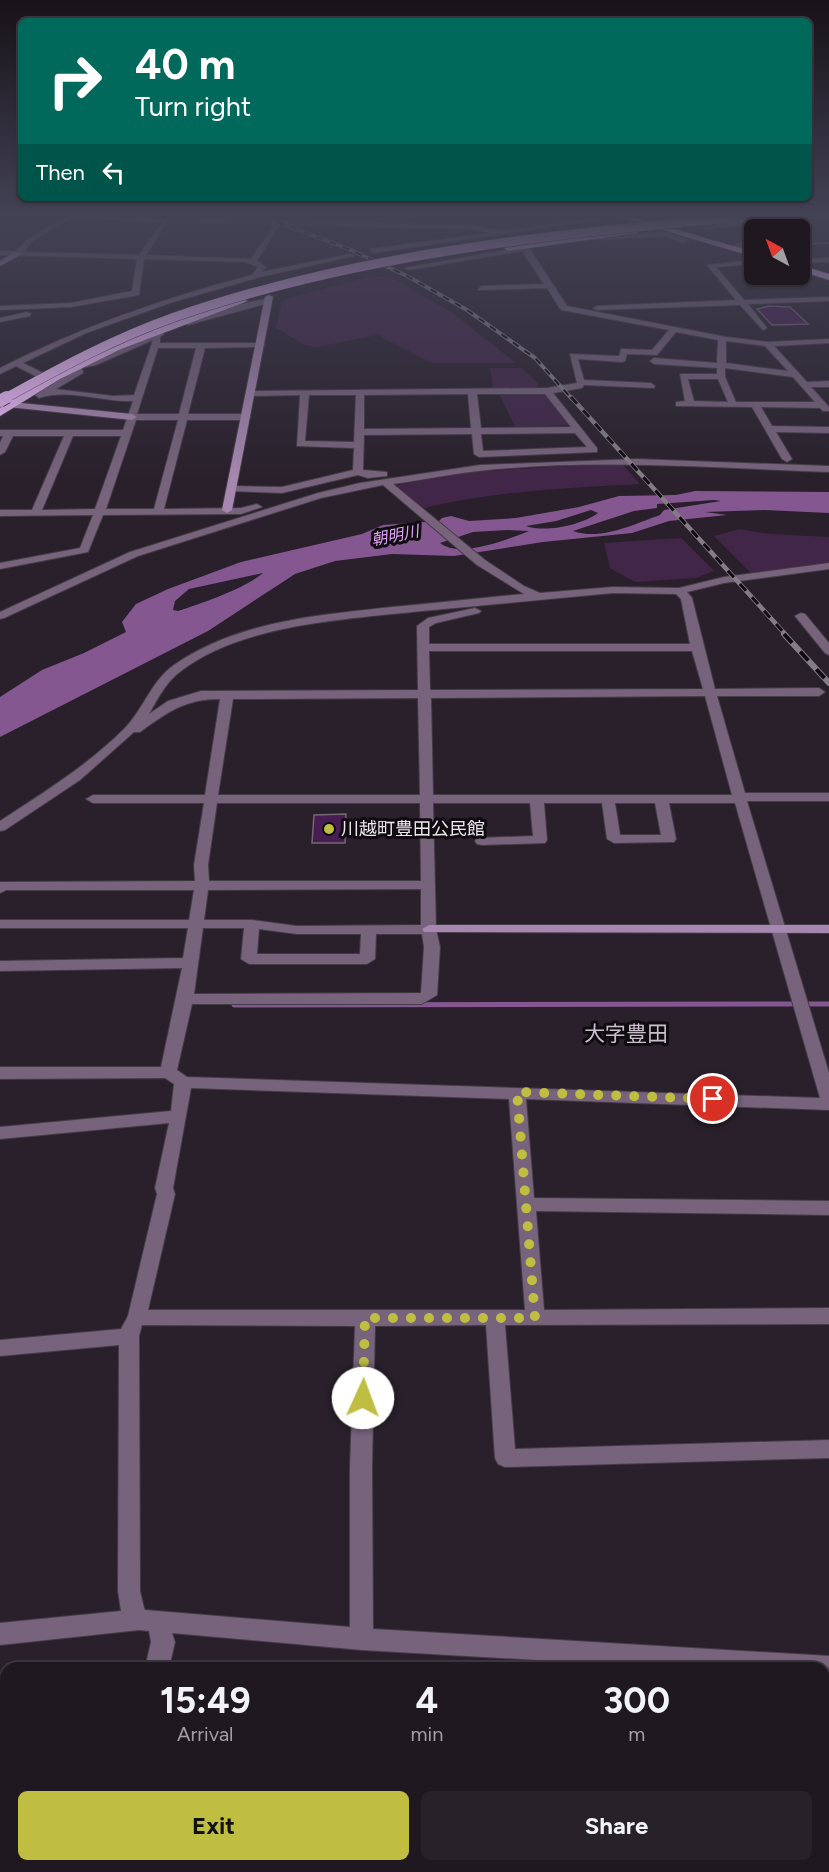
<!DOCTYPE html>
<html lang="en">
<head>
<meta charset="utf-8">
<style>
  :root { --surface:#1f1820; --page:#272129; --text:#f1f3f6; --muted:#a1a0a5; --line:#3c373e; --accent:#bfbe41 }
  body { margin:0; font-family:Figtree,"Noto Sans JP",sans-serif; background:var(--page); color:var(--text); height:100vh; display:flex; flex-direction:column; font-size:22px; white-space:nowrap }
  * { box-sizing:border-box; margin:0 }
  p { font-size:20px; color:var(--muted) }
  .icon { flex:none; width:33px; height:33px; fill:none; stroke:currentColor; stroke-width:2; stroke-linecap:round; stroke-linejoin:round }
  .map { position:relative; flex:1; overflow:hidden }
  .details { position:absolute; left:0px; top:1662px; width:830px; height:210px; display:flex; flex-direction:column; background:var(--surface); border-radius:18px 18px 0 0; box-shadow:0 2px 4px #0004,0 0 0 2px var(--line) }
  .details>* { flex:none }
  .hud { position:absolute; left:18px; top:18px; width:794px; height:183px; border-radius:9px; box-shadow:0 2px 4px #0004,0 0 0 2px var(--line); background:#00695c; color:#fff; overflow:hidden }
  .needle { width:39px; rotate:319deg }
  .buttons { position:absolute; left:744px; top:219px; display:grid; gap:12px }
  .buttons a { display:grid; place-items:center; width:66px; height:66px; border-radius:9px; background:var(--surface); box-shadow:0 2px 4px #0004,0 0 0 2px var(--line); font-size:30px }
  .pin { position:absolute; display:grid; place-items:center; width:51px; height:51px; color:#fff; margin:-26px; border:3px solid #fff; border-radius:50%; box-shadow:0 2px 6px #0007 }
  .me { position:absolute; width:66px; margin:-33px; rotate:2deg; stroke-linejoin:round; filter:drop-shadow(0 0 4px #0008) }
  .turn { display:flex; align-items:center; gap:21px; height:126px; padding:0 18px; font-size:27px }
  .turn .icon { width:78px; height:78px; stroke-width:2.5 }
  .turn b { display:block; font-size:42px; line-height:51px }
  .then { display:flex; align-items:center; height:57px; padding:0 18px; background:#0003; gap:12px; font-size:22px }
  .eta { display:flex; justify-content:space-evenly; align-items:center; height:102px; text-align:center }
  .eta b { font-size:36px; font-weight:700; line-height:42px }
  .action { display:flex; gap:12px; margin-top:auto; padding:12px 18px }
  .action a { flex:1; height:69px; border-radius:9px; background:var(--accent); color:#111; font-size:24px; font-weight:700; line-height:69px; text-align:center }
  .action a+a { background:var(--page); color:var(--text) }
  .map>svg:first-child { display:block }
</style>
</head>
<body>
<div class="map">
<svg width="829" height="1872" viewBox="0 0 829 1872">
  <rect width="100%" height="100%" fill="#29202b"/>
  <g fill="#412648">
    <path d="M390,276L454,314L516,363H432L377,335L317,347L305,345L276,328L282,300L366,278Z"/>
    <path d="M490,368H522L538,384L537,388L493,389Z"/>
    <path d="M499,393H544L569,425L515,427Z"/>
    <path d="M622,464L640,484C567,488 495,491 424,508L396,487C413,470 589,466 622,464Z"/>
    <path d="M740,529L769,534L829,537V565L751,573L714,536Z"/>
    <path d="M681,538L714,571L696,578L635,582L610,568L604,543Z"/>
  </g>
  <path fill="#845790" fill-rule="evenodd" d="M695,491L829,492V513L765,510L705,512L727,515L669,521L632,533L543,542L454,556L392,554L335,561L295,574L208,631L0,737V697L42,670L84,653L126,632L122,622L136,604L168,589L241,562L362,534L383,525L439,521L442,518L451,516L469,521L516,518L579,507L619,496L676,495ZM714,500L721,501L664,510L660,515C634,524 601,541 573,531L634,511L657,508V504ZM591,510L598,513C582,525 545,533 526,526L556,521ZM507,530L529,531C509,539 460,559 440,543L473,532ZM263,573C244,589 202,603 178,611L173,610L175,601L189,589Z"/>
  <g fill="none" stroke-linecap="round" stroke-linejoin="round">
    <g stroke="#845790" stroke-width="2">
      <path d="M800,244L829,243"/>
      <path d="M746,247L754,246"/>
    </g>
    <path stroke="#845790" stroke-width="5" d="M234,1005L829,1004"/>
  </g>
  <g fill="#481e52" stroke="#736875" stroke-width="1.5">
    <path d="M769,306L790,307L808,324L772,325L757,309Z"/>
    <path d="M346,814L345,843H312L314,815Z"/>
  </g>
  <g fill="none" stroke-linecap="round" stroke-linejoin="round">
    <defs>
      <g id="street">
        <path d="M65,217H73L32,241L24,252L139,255L165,218L471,225L504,231L595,218L598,220L373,253L370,249L490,233L471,229L279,225L257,261L266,267L261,272L350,254L354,256L260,277L173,302L86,333L23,363L53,378V382H47L16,366L0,374V368C81,327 164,298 252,275L258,267L246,262L144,259L139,295L71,307L0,310V306L71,303L132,291L137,259L0,255V251H16L28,239ZM167,222L272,224L273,226L251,259L146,255Z"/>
        <path d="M798,217H827L706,229L703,227Z"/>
        <path d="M665,232L689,240L683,243L665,236L594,240L590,238Z"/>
        <path d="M754,236V240L739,249L732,247Z"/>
        <path d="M528,246L567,306L726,337L768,342L829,339V343L774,346L807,382L829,381V387H811L829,407V411H823L820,408L761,407L772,426L829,427V433L776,432L792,459L787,462L782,459L752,407L676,406V402L685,401L680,374H717V368L654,364L650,361L654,358L717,363L718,340L676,332L657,355L627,354L625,361L622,362L578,359L584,380L651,383L655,386L654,388L584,385L582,388L553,393L597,448V452L479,457L474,454L472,434L364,435L363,470L387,472V476L368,478L358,475L282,493L228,491V487L231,486L282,487L353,470L354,448L297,446L300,395L251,396L247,393L248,391L547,388L577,383L570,354L619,356L621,349H624L652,350L669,330L561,310L547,288L478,290L481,286L544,284L522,251L409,270L405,268ZM726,341L765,346L788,371L726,363ZM725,368L793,377L815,402H736L725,377ZM688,379H718L728,402L694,401ZM468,394L471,428L364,429V395ZM477,394H545L571,427L481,428ZM309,395H356L354,442L305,441ZM575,433L587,447L483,451L481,434Z"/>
        <path d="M829,258V262L800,263V259Z"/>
        <path d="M754,260V264L716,267L744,300L829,297V301L748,304L767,328L763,330L740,305L597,310L593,308L597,306L736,300L707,265Z"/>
        <path d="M269,298L272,302L188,325L184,323L228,307Z"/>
        <path d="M27,312L31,314L30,316L0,322V318Z"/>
        <path d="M160,332L164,334L160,337V343H261L265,345L261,347L205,348L188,414H246L251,417L246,420H187L164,509L241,508L257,504L262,507L241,514L103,515L88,552L0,569V563L80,548L93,515L0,516V510H32L64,436H13L5,452L0,455V443L3,436H0V430H123L133,401C102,402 67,388 39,398L35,395L75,370L74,364L91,361ZM153,340L134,395L113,396L56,389L83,373L82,368L96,365ZM158,348H196L179,414H137ZM136,420H178L154,509H106ZM73,436H121L95,509L42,510Z"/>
        <path d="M637,459L829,466V472C713,468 594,458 479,471C450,474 422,480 393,484L485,560L524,586L540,593L613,587L679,588L724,577L829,563V569L724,583L687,592L692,598L715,689L819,688L825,692L819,696H717L745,793H829V801H747L829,1073V1110L526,1099L534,1198L829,1201V1215L536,1211L544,1310L829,1308V1324L505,1325L515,1449L829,1440V1458L505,1467L498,1464L495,1458L486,1325L375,1326L372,1467L373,1629L829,1656V1678H824V1668H665L597,1664L599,1668H575L574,1662L362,1650L172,1633L175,1642L169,1668H145L151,1642L149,1631L139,1630L0,1645V1623L121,1611L118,1591L119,1345L0,1356V1340L121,1329L128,1316L157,1194L155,1188L169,1123L0,1139V1127L171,1111L174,1084L165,1078L0,1079V1067H161L182,968L0,971V961L183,958L188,928H0V920H189L194,890H6L0,893V882L195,881L194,865L204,803H93L86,799L93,795H205L220,699C185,699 168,712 140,732H134L80,780L5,830L0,831V821C43,793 88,765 124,729C144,709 151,681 174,665C237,621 319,615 392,607C436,603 480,598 524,594L477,565L383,485L321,498L138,556L4,618L0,619V612L130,552L318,493L360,483L480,465ZM613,593L676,594L681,599L690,644H429V627L436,623L479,613L481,611L475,608L428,618L417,626L418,690L201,691L168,701L149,714C158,698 166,682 181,671C241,624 348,619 422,611C486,605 549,599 613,593ZM429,651H692L703,689L430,690ZM705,696L732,795H433L431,698ZM418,698L420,795H218L233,699ZM217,803H420L421,881H209L208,865ZM433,803H530L533,836L477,838L475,841L477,844L482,845L545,843L547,840L544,803H602L607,839L614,843L674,842L676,839L669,803H735L820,1098L187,1077L177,1070L192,1004H422L437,995L440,947L436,929ZM615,803H655L661,835H620ZM421,889V925L297,926L252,920H204L208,890ZM203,928H244L241,959L249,964H367L375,959L376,934H422L424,947L421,993L194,994ZM259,929L297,934H361L360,954H257ZM191,1088L509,1099L525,1310H148L175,1194L173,1188ZM142,1325L355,1326L350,1467V1627L145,1610L144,1608L140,1591L139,1336Z"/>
        <path d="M801,613L805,614L829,643V655L825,653L795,616Z"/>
        <path d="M101,1866H127L125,1872H99Z"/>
        <path d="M636,1866H662L664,1872H638Z"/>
      </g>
      <g id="secondary">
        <path d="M71,217H140L168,220L165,222Z"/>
        <path d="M15,252L22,254L0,266V261Z"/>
        <path d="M269,295L273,297L232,510L227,513L222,510L265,297Z"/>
        <path d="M11,402L132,414L137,417L132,420L8,407L7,405Z"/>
        <path d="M429,925H829V933L424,932L422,929Z"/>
      </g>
      <g id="highway">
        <path d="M619,217H632L754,252V257Z"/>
        <path d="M754,217H784L719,225L715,223Z"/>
        <path d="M635,229L638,233L508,251L504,248Z"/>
        <path d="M800,265L829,274V280L800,271Z"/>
        <path d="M240,299L248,301L121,349L60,379L0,416V408C74,357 155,326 240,299Z"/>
      </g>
    </defs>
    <use href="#street" stroke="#443c46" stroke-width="2"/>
    <use href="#secondary" stroke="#443c46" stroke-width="2"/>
    <use href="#highway" stroke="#443c46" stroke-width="2"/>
    <use href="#street" fill="#77637c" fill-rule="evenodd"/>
    <use href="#secondary" fill="#a687af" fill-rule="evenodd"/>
    <use href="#highway" fill="#edbbfa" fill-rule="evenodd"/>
    <defs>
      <path id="rail-far2" d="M264,217L351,250L407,276L467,310L535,358L572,399"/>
      <path id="rail-far1" d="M571,397L786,635"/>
      <path id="rail" d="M784,634L829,683"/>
    </defs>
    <use href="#rail-far2" stroke="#847d86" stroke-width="4"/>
    <use href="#rail-far1" stroke="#847d86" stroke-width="4.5"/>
    <use href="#rail" stroke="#847d86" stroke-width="6"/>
    <use href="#rail-far2" stroke="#0f0b10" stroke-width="2" stroke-dasharray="7" stroke-linecap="butt"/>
    <use href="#rail-far1" stroke="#0f0b10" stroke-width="3" stroke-dasharray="9" stroke-linecap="butt"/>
    <use href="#rail" stroke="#0f0b10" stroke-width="4" stroke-dasharray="12" stroke-linecap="butt"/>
    <defs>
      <path id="highway-bridge-far1" d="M4,399C58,369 113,339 172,318C354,254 548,235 739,217"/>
      <path id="highway-bridge" d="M0,401L7,397"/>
    </defs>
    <use href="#highway-bridge-far1" stroke="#443c46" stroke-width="10" stroke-linecap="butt"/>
    <use href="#highway-bridge" stroke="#443c46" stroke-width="14" stroke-linecap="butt"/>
    <use href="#highway-bridge-far1" stroke="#edbbfa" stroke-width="9"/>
    <use href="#highway-bridge" stroke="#edbbfa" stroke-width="12"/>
  </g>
  <linearGradient id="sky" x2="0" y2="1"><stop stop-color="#171218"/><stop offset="0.45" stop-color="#434255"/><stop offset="1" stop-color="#434255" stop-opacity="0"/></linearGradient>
  <rect width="829" height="479" fill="url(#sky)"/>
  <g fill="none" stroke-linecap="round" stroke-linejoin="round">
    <path stroke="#bfbe41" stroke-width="10" stroke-dasharray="0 18" d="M363,1398L365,1318H535L517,1092L713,1099"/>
  </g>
  <circle fill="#bfbe41" stroke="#0f0b10" stroke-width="2" cx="329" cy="829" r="6"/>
  <g text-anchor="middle" stroke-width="6" stroke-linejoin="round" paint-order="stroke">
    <g font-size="16" font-style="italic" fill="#e2a2f3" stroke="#0f0b10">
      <text transform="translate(395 535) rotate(-11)" y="6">朝明川</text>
    </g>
    <g font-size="18" fill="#ede7ee" stroke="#0f0b10" text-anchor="start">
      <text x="341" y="835">川越町豊田公民館</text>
    </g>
    <g font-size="21" fill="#cabfcd" stroke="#0f0b10">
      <text x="626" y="1041">大字豊田</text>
    </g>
  </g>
</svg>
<div class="buttons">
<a><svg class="needle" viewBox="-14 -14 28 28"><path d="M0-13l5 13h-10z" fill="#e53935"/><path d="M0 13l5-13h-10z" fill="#a1a0a5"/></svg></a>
</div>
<div class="pin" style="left:713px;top:1099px;background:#d93025"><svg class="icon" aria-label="arrive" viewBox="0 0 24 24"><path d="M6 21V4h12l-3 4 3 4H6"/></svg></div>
<svg class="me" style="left:363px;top:1398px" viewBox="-20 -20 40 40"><circle r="19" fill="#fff"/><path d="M0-13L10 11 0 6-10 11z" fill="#bfbe41"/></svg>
<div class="hud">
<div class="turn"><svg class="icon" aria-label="right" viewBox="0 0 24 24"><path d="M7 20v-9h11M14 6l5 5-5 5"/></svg><div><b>40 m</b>Turn right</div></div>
<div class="then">Then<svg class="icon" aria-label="left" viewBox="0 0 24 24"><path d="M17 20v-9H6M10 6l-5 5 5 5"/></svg></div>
</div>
<section class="details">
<div class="eta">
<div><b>15:49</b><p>Arrival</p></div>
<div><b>4</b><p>min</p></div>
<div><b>300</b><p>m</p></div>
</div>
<div class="action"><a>Exit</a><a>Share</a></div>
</section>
</div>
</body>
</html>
